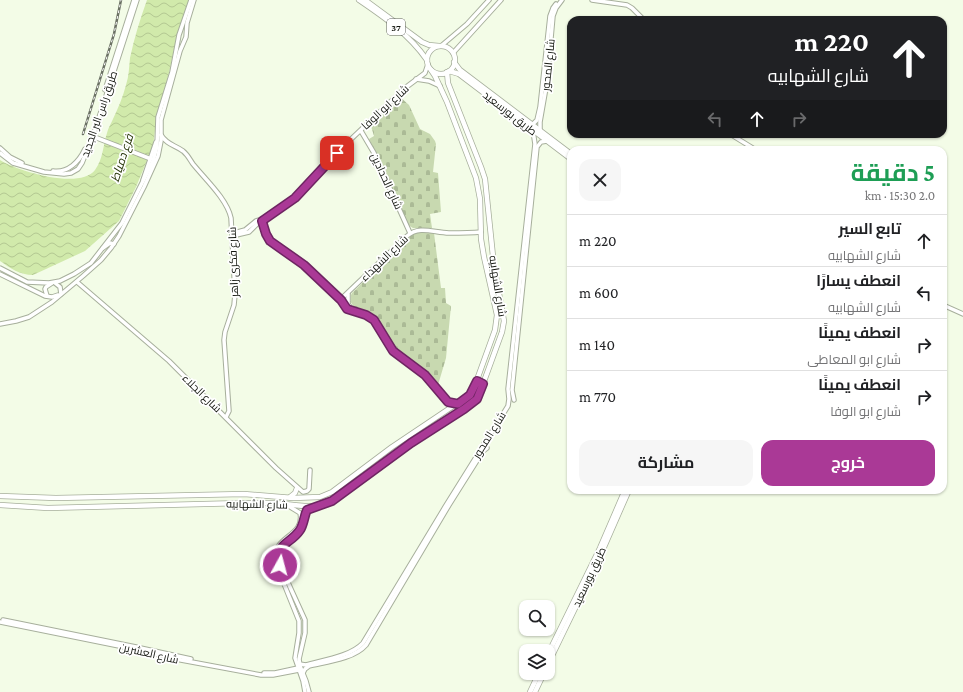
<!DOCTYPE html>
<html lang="ar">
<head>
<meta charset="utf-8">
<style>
  :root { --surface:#fff; --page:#f6f6f6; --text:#202124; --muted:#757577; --line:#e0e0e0; --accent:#aa3996 }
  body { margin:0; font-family:"Crimson Pro",Cairo,serif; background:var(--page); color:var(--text); direction:rtl; height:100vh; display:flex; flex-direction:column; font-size:15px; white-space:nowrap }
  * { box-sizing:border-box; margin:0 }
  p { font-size:13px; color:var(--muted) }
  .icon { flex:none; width:22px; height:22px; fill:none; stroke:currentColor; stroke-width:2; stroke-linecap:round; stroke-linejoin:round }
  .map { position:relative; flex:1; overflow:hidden; direction:ltr }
  .details { position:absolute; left:567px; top:146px; width:380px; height:348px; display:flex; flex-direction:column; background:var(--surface); border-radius:12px; box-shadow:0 1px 3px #0004; direction:rtl }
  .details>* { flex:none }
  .banner { position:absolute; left:567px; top:16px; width:380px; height:122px; border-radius:12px; box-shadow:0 1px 3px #0004; direction:rtl; background:#202124; color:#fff; overflow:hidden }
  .fabs { position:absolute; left:519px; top:600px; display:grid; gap:8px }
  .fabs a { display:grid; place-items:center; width:36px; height:36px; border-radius:8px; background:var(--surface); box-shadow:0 1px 3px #0004; font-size:20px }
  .pin { position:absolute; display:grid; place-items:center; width:34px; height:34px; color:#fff; margin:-17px; border-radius:8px; box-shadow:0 2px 6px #0006 }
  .me { position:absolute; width:44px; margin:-22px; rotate:7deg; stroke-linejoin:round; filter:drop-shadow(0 0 3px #0008) }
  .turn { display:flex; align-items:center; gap:14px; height:84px; padding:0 12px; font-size:18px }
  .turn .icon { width:52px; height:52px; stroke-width:2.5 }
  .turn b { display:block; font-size:28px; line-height:34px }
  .lanes { display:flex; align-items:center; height:38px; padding:0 12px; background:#0003; justify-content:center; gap:20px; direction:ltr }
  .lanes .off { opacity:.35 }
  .round { display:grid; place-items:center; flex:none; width:42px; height:42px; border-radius:12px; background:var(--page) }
  .head { display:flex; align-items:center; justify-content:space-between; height:68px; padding:0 12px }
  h1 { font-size:24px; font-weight:700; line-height:30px; color:#1e9e55 }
  .action { display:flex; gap:8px; margin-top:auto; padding:8px 12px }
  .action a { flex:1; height:46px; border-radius:12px; background:var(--accent); color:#fff; font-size:16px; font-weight:700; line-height:46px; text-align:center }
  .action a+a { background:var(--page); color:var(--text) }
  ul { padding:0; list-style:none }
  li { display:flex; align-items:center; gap:12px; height:52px; padding:0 12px; border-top:1px solid var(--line) }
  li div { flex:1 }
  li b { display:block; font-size:15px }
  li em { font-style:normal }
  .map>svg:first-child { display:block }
</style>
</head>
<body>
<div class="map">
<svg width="963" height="692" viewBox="0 0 963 692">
  <defs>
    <pattern id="cemetery-stones" width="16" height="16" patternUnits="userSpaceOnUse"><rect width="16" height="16" fill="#c8d9b0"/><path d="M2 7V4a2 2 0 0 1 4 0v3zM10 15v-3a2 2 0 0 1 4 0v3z" fill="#abba96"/></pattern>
    <pattern id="water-waves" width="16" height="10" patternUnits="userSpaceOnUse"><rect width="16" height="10" fill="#d1eaab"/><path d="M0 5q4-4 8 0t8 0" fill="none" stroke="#b3c892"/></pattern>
  </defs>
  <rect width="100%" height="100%" fill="#f3fce7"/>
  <g fill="url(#cemetery-stones)">
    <path d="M400,97L409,105L420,129L430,134L435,141L436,144L433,172L438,173L441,212L430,214L432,228H413L408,225L369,139L374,136L371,126Z"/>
    <path d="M417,233H434L441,288H445L446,303L451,306L446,358L438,385L422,368L393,347L376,319L370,315L354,307L350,301H351V295L352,293L411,235Z"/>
  </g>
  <path fill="url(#water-waves)" d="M147,0H189L176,40L169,73L157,115L153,146L136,187L119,221L85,251L33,275C20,275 10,268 0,261V160C17,171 80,190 95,170C103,159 103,146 107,133C108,128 111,124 113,119C118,108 123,97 126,85C129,76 129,67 130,58C134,39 140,19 147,0Z"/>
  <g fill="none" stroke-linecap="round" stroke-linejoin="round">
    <defs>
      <g id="secondary">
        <path d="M592,0L627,5L632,8L644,20"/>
        <path d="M441,46L467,24L489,0"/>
        <path d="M453,53L501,0"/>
        <path d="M416,79L429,81L440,86"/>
        <path d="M105,90L134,0"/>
        <path d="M532,125L537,120L540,107L550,16L553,8L556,4"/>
        <path d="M540,130V122L547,82L553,16L556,8L562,0"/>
        <path d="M361,131L374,153L410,233"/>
        <path d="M730,134L756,150"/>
        <path d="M161,135C167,145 175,145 183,151C188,155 190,160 193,164C205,179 227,199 231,218L235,294L234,305L225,332L224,340L229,411L226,417"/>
        <path d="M91,140L94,138H97L151,159"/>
        <path d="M0,148L10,157L22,163"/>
        <path d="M0,153L13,163L44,172L64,174L71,173L78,169L82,163L94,133L137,0"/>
        <path d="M53,171C68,173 79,162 85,149"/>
        <path d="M143,180L156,142"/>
        <path d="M262,221L266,235L272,242L302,264L341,299L348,310L366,315L373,319L393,351L425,375L448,402L456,404"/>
        <path d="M234,233L245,230L256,221L266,218"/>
        <path d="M232,236L249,232L257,224L264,221L291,201L328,161L405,88L425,73L428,64"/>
        <path d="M103,248L110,243L114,244"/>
        <path d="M0,268L27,282L49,283L60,281L74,274L91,263L122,223L153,161L157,146L158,117L172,72L179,35L191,0"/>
        <path d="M0,274L45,296L52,297L58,295"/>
        <path d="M77,282L169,361L276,468L303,492L307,491L309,489L310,470"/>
        <path d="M55,283L60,287L61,294"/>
        <path d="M348,294V304L353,311"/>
        <path d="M47,296L45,289L46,287L52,283"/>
        <path d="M341,299L407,236C420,225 434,233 449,233C460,233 470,233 481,232"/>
        <path d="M943,305L963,314"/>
        <path d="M0,324L16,321L29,317L52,302L83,276L101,260L111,248L119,236L144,187L158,156L161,141V120L180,51L186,37L187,23L194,0"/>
        <path d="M514,400L512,390L537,147L541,142L547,141"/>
        <path d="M287,505L300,513C305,536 275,535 274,559L299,621V633L295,658L303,681L305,692"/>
        <path d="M3,620L136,647L191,659"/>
        <path d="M0,622L134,649L181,660L261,675H273L299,670"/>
        <path d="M299,664L306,665C324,660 351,656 363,643L445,507L508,406L509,399L508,389L535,144L533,131"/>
        <path d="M264,673H275L298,668"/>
        <path d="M303,673L305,669L309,666C326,662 354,659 366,645L449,505L483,451L487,448L484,443"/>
        <path d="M309,692L306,681L300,666L299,659L305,633V620L280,565C273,545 289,544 299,532C304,526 304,518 306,511L314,507"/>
      </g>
      <g id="highway">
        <path d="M359,0C384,17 409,34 427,60"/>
        <path d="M365,0L422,42L429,45L439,46"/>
        <circle cx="441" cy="60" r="14"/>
        <path d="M454,62L460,70L571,154"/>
        <path d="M449,71L459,74L571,159"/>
        <path d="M0,496L56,498L244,494L293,498L320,497L332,492L392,447L468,396L474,388L495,330L497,315L484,257L481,239L480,199L476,178L447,102L435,76L431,70"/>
        <path d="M290,497L295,493L297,488"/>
        <path d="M0,505L48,508L243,503C254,503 264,503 275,503C293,504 317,511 333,501L411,443L476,400L479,395L502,332L504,321L494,266L485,179L481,167L448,83L447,72"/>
        <path d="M548,654L600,548L625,490"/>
        <path d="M548,664L597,563L629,490"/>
        <path d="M530,692L539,673"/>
        <path d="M535,692L544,673"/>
      </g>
    </defs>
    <use href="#secondary" stroke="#a7af9c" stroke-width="5.5"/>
    <use href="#highway" stroke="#a7af9c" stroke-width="6"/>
    <use href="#secondary" stroke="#fff" stroke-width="3.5"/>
    <use href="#highway" stroke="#fff" stroke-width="4.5"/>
    <defs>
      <path id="rail" d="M83,134L114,34L121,0"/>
    </defs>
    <use href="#rail" stroke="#6a7063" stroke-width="2.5"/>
    <use href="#rail" stroke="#fff" stroke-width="1" stroke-dasharray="3" stroke-linecap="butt"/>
  </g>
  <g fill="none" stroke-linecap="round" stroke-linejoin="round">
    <defs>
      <path id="route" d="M280,565C273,544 291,544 300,530C304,524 304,516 307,510L332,501L411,443L464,409L477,399L483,384L477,381L470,395L458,404L448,402L425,375L393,351L374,320L366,315L347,309L341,300L304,265L270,241L266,234L262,221L295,198L337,153"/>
    </defs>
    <use href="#route" stroke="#6e2562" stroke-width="10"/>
    <use href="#route" stroke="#aa3996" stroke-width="7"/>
  </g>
  <g text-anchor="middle" stroke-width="3.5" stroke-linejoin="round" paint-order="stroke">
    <rect fill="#fff" stroke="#5a5c57" stroke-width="1" x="387" y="19" width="18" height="16" rx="3"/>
    <g font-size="10" font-weight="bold" fill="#13160f">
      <text x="396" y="31">37</text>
    </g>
    <g font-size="11" fill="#13160f" stroke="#fff">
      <text transform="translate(548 65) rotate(-84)" y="4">شارع المحور</text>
      <text transform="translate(385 107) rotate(-43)" y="4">شارع ابو الوفا</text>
      <text transform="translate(510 113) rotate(38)" y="4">طريق بورسعيد</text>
      <text transform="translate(99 114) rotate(-71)" y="4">طريق راس البر الجديد</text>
      <text transform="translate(387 181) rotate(65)" y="4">شارع الحدادين</text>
      <text transform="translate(384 258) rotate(-44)" y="4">شارع الشهداء</text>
      <text transform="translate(233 262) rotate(-92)" y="4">شارع فكرى زاهر</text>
      <text transform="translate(498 286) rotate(81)" y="4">شارع الشهابيه</text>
      <text transform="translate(202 393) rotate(44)" y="4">شارع الجلاء</text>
      <text transform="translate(489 435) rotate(-58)" y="4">شارع المحور</text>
      <text transform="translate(257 504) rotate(1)" y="4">شارع الشهابيه</text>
      <text transform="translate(589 577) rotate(-65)" y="4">طريق بورسعيد</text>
      <text transform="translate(149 653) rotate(13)" y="4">شارع العشرين</text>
    </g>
    <g font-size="12" font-style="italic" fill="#253406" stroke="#fff">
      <text transform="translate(122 158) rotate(-72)" y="4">فرع دمياط</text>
    </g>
  </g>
</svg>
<div class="fabs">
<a><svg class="icon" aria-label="search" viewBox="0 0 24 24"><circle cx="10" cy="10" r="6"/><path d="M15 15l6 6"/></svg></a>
<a><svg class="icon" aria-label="layers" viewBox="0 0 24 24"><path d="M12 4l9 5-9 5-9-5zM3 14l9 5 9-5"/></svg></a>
</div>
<div class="pin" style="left:337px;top:153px;background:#d93025"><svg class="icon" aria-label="arrive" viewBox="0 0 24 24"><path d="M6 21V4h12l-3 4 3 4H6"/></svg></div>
<svg class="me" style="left:280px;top:565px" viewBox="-20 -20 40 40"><circle r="17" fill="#aa3996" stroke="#fff" stroke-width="3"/><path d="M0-11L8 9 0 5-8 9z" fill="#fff"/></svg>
<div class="banner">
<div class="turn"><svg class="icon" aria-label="ahead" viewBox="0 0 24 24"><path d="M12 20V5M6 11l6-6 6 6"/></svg><div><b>220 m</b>شارع الشهابيه</div></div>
<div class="lanes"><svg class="icon off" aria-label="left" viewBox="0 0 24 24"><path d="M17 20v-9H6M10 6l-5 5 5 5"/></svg><svg class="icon" aria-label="ahead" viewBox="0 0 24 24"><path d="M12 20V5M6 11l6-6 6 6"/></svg><svg class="icon off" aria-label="right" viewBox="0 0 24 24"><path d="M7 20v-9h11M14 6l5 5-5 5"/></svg></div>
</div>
<section class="details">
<div class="head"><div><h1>5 دقيقة</h1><p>2.0 km · 15:30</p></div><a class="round"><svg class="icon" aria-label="close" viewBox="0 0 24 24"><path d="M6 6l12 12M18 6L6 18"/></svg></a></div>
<ul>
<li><svg class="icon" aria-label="ahead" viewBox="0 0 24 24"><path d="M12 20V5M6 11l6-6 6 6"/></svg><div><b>تابع السير</b><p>شارع الشهابيه</p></div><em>220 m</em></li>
<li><svg class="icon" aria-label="left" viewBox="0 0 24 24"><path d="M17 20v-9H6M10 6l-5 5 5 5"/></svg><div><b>انعطف يسارًا</b><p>شارع الشهابيه</p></div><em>600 m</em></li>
<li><svg class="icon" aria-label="right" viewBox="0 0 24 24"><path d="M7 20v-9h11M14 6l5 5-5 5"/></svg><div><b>انعطف يمينًا</b><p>شارع ابو المعاطى</p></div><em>140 m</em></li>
<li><svg class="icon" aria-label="right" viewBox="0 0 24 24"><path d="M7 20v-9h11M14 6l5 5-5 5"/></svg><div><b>انعطف يمينًا</b><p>شارع ابو الوفا</p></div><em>770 m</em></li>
</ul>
<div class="action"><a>خروج</a><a>مشاركة</a></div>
</section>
</div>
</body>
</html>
